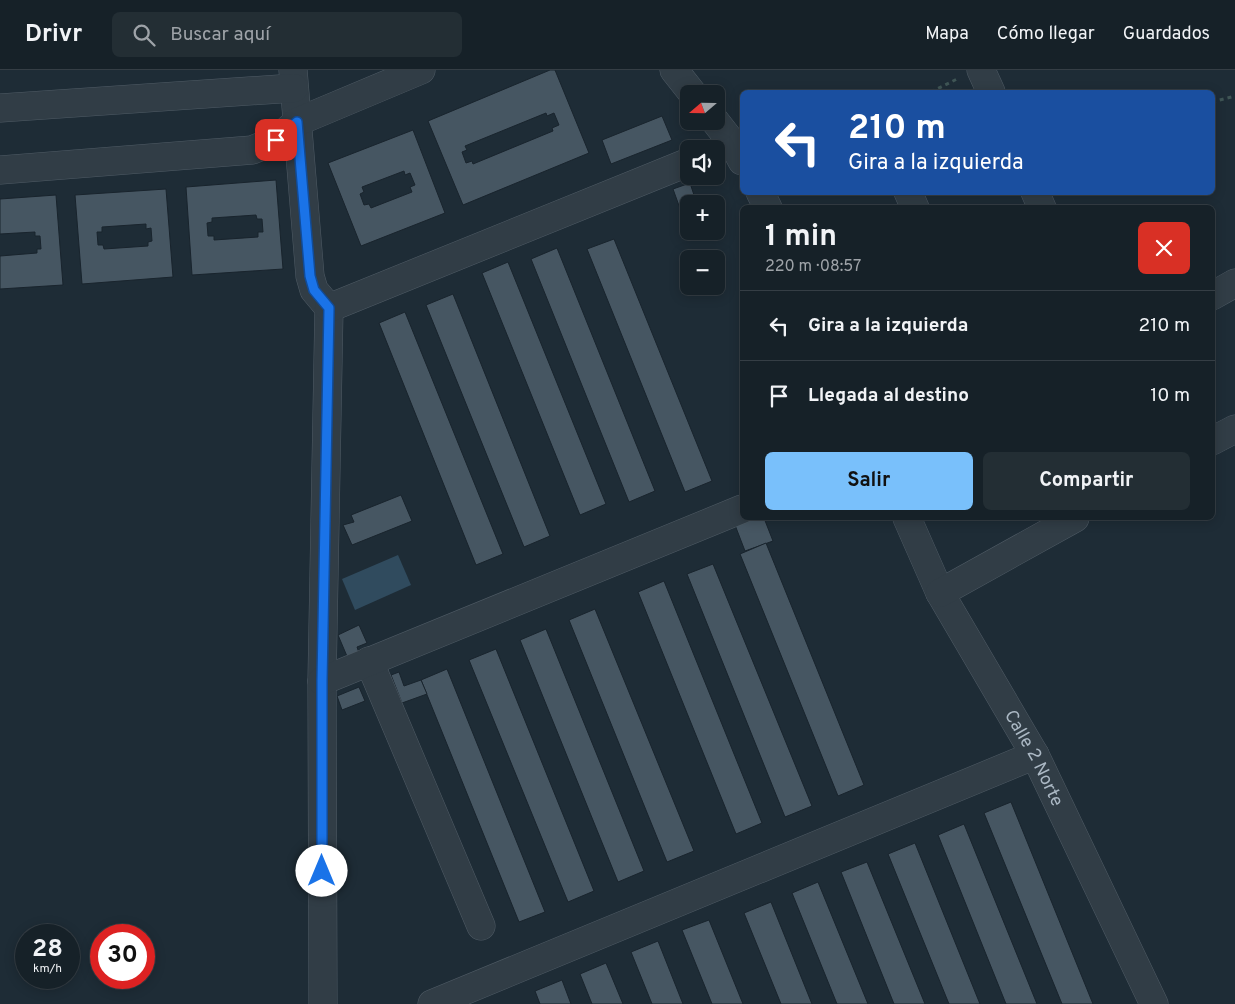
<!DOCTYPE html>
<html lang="es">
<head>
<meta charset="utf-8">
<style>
  :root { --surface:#162128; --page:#232e34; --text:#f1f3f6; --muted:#9ea3a8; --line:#353e45; --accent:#79c0fb }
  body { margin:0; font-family:Overpass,sans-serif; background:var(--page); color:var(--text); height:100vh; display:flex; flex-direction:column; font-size:19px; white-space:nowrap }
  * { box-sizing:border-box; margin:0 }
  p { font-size:16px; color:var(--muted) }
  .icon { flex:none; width:28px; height:28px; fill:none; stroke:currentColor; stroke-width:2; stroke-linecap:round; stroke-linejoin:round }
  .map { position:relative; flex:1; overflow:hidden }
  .details { position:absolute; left:740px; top:135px; width:475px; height:315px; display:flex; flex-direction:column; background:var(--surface); border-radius:8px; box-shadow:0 2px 12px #0003,0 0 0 1px var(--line) }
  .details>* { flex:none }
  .banner { position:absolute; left:740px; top:20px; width:475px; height:105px; border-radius:8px; box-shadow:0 2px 12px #0003,0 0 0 1px var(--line); background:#1a4fa0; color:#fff; overflow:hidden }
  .needle { width:32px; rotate:250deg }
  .buttons { position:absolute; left:680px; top:15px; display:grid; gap:10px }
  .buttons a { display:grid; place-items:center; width:45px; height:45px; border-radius:8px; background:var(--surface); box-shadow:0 2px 12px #0003,0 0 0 1px var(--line); font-size:25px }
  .speed { position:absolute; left:15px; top:854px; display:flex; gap:10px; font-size:25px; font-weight:700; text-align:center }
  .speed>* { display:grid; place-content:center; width:65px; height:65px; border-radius:50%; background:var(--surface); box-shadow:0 2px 12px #0003,0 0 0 1px var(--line); line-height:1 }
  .speed small { font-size:12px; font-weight:400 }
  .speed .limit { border:8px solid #d22; background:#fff; color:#111 }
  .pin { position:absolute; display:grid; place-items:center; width:42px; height:42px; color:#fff; margin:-21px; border-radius:10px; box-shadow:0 2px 8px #0006 }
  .me { position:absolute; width:55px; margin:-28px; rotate:0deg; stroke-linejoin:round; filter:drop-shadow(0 0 4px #0008) }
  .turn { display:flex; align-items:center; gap:18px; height:105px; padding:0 25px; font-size:22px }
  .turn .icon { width:65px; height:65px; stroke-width:2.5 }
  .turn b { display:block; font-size:35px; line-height:42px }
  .round { display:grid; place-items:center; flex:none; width:52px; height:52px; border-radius:8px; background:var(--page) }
  .head { display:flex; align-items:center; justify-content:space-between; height:85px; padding:0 25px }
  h1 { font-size:30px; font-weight:700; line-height:38px }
  .primary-button { display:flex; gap:10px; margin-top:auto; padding:10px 25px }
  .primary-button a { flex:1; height:58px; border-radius:8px; background:var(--accent); color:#111; font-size:20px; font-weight:700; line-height:58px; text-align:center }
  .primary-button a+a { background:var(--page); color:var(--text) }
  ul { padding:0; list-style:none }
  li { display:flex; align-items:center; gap:15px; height:70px; padding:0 25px; border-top:1px solid var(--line) }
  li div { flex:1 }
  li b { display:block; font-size:19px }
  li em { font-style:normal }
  header { display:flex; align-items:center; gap:30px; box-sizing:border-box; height:70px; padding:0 25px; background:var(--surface); border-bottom:1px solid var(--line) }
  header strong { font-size:24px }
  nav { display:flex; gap:28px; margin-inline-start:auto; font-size:18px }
  .search { width:350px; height:45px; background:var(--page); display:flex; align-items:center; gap:12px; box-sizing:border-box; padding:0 18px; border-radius:8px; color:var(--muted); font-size:19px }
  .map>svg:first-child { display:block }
</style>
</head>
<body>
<header>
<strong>Drivr</strong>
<div class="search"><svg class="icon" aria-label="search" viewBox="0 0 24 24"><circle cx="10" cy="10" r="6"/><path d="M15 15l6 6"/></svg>Buscar aquí</div>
<nav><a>Mapa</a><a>Cómo llegar</a><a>Guardados</a></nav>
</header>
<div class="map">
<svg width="1235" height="934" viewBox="0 0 1235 934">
  <rect width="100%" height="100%" fill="#1e2c36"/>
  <path fill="#304b5e" d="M398,485L411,515L355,540L342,509Z"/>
  <g fill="#465662" stroke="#19242d" fill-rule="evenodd">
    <path d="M550,0H555L589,83L463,135L428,51ZM546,43L547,46L554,43L559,55L552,58L553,61L473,94L472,91L466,93L462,82L467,80L465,76Z"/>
    <path d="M662,46L672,70L611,94L602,70Z"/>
    <path d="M413,60L445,143L361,176L328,93ZM404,101L405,105L410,103L415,115L410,117L412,122L371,138L369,134L364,135L360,124L364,122L362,117Z"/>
    <path d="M276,110L283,199L192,205L186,117ZM256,145L257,149H262L263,162H258V167L214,170V166H208L207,153L212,152V148Z"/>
    <path d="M690,113L697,134H689V141L682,144L673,119Z"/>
    <path d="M166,119L173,207L82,214L75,125ZM146,154V159L151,158L152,171L148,172V176L104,179L103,175H98L97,162H102V157Z"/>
    <path d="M56,125L63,215L0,219V186L37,183V179H41L40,166H35V162L0,164V129Z"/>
    <path d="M614,169L712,411L685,422L587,179Z"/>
    <path d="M557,178L655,421L629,432L531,189Z"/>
    <path d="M508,192L606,434L580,445L482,203Z"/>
    <path d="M453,224L550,466L524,477L426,235Z"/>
    <path d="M405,242L503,484L476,495L379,253Z"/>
    <path d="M401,425L412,451L352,475L343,455L354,452L351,445Z"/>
    <path d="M746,448H757L758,450L764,448L773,471L745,481L735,455Z"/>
    <path d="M766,473L864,715L838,726L740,484Z"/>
    <path d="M713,494L812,736L785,747L687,504Z"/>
    <path d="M664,511L762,753L736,764L638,522Z"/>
    <path d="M595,539L694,781L667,792L569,550Z"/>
    <path d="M359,555L367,573L357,577L360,586L349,591L338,565Z"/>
    <path d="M546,559L644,801L618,812L520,570Z"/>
    <path d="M496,579L594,821L568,832L469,590Z"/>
    <path d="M447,599L545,842L519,852L421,610Z"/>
    <path d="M399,602L404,616L421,610L427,624L402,633L391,605Z"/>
    <path d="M359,617L365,631L342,640L337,626Z"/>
    <path d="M1011,732L1093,934H1062L984,743Z"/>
    <path d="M964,754L1037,934H1006L938,765Z"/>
    <path d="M915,773L980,934H949L888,784Z"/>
    <path d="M867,792L925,934H894L841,802Z"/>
    <path d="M818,812L868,934H837L792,823Z"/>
    <path d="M771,832L812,934H781L744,843Z"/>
    <path d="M709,850L743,934H712L682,860Z"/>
    <path d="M658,871L683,934H652L631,882Z"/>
    <path d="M606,893L623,934H592L580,904Z"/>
    <path d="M562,910L571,934H540L535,921Z"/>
  </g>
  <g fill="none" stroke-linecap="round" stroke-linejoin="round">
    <defs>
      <g id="minor">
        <path d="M293,0L310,206L314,220L329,238L322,611L323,934"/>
        <path d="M674,0L693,24"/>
        <path d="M981,0L991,22"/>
        <path d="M0,38L294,18"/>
        <path d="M715,51L733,74L742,91"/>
        <path d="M0,100L252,80L276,70L297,52L421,0"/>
        <path d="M760,122L768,138"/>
        <path d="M908,122L915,138"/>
        <path d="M1035,122L1042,138"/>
        <path d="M1212,226L1235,213"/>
        <path d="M329,238L689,92"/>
        <path d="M1212,371L1235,359"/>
        <path id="s1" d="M907,448L940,523L1035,685L1154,934"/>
        <path d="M940,523L1075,448"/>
        <path d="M369,591L481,856"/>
        <path d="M322,611L742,439"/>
        <path d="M432,934L1035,685"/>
      </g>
    </defs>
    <use href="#minor" stroke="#4f5b65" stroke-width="29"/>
    <g stroke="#3f5555" stroke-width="3" stroke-dasharray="4 4" stroke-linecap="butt">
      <path d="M931,22L957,9"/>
      <path d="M1132,22H1136"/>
      <path d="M1212,32L1235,26"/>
    </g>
    <use href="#minor" stroke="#313d46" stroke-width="28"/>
  </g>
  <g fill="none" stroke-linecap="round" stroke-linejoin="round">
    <defs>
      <path id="route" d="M276,70L297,52L310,206L314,220L329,238L322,611V801"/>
    </defs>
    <use href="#route" stroke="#114b97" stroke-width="12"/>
    <use href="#route" stroke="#1a73e8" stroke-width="9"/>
  </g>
  <g text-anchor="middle" stroke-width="5" stroke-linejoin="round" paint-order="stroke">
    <g font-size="18" fill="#abb8c4" stroke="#17222b">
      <text dy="6" stroke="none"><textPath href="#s1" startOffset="272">Calle 2 Norte</textPath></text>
    </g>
  </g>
</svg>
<div class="buttons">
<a><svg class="needle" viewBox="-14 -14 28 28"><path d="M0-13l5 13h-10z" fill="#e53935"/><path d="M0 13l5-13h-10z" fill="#9ea3a8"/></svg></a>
<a><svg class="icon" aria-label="sound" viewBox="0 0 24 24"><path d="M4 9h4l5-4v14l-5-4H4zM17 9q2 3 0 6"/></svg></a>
<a>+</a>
<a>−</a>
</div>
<div class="speed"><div>28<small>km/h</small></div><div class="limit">30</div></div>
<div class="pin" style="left:276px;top:70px;background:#d93025"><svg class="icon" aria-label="arrive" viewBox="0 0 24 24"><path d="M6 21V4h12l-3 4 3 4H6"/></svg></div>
<svg class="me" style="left:322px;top:801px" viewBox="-20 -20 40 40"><circle r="19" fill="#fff"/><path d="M0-13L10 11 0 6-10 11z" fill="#1a73e8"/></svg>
<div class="banner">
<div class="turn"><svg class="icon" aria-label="left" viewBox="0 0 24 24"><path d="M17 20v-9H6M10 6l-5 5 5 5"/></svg><div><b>210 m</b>Gira a la izquierda</div></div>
</div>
<section class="details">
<div class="head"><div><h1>1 min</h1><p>220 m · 08:57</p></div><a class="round" style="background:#d93025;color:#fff"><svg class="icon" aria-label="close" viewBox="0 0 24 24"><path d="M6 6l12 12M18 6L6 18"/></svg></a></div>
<ul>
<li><svg class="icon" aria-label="left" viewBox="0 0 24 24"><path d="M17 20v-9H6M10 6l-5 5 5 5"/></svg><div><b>Gira a la izquierda</b></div><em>210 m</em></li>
<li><svg class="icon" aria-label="arrive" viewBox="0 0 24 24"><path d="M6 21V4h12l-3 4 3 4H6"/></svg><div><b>Llegada al destino</b></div><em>10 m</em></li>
</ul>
<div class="primary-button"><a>Salir</a><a>Compartir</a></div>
</section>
</div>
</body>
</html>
